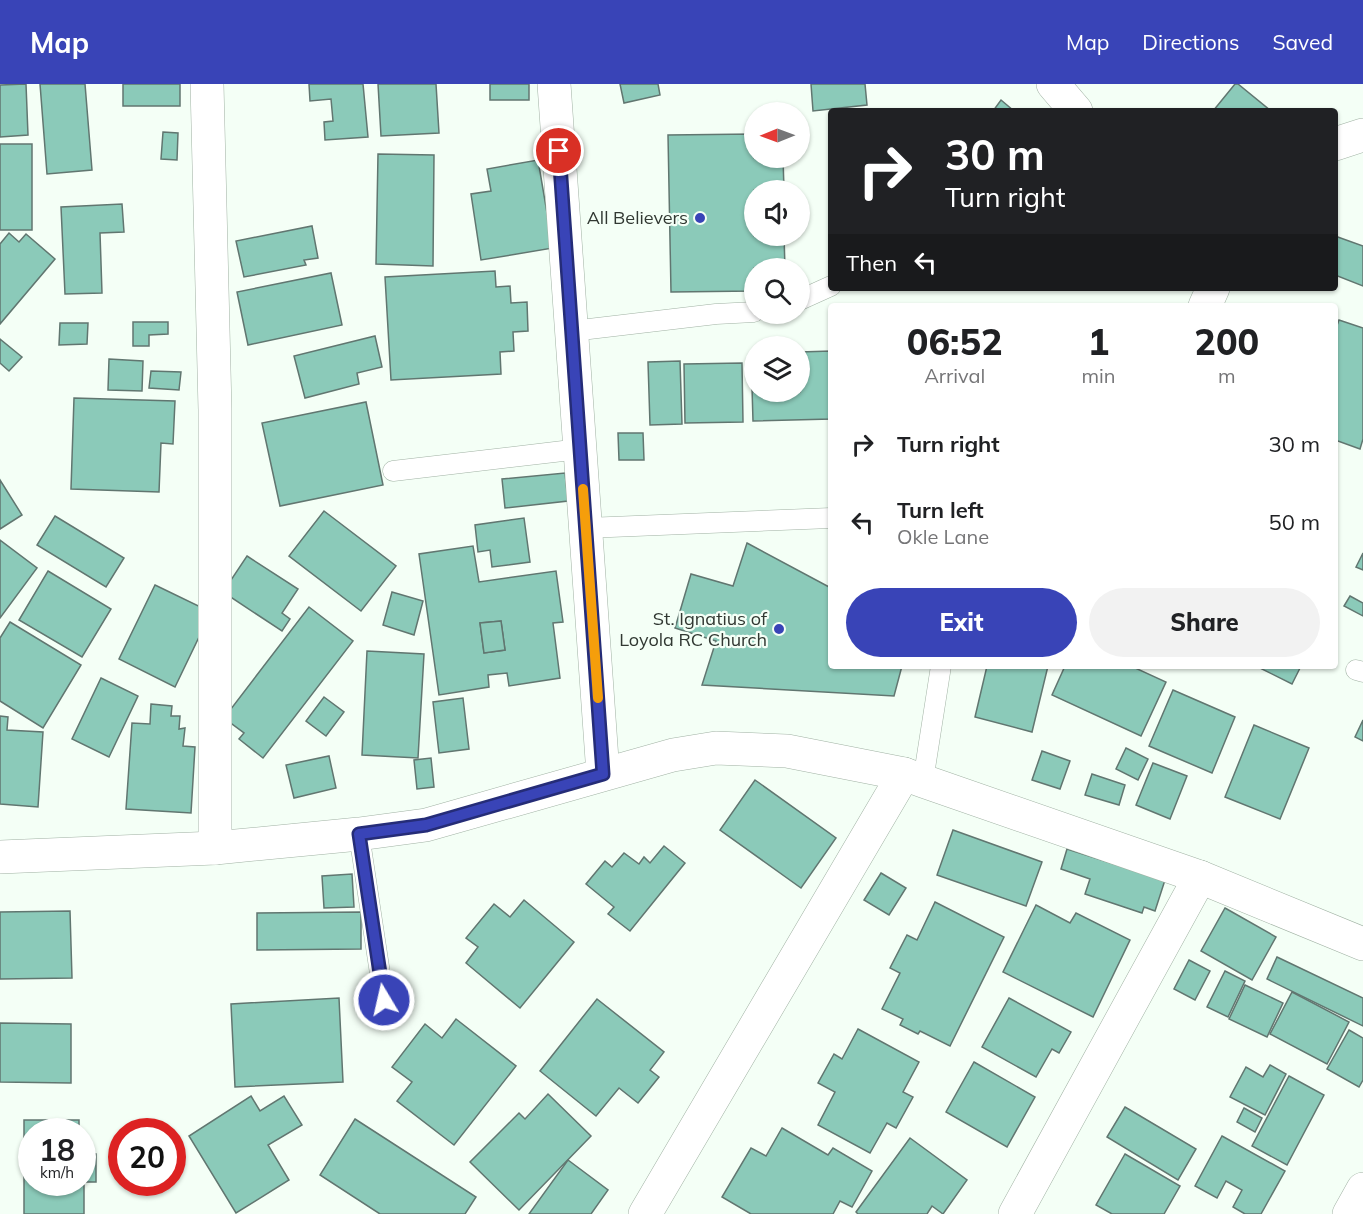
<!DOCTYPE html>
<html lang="en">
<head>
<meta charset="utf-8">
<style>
  :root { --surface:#fff; --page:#f2f2f2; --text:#202124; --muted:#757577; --accent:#3944b7 }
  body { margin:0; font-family:Mulish,sans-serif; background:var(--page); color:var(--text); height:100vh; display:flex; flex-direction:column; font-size:22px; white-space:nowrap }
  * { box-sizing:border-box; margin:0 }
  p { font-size:20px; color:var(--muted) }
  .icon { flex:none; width:33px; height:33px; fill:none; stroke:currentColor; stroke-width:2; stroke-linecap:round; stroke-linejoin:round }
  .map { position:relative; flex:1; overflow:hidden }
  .panel { position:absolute; left:828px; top:219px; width:510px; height:366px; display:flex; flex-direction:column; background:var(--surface); border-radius:6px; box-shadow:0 2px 4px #0004 }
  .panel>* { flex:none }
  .guide { position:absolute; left:828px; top:24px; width:510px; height:183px; border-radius:6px; box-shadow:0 2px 4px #0004; background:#202124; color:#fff; overflow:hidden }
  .needle { width:39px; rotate:269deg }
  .controls { position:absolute; left:744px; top:18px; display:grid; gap:12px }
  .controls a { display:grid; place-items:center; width:66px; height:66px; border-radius:50%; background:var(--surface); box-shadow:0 2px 4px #0004; font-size:30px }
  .speed { position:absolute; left:18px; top:1034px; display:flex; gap:12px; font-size:30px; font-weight:700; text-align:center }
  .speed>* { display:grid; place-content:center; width:78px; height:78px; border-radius:50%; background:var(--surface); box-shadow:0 2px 4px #0004; line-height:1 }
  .speed small { font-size:15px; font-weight:400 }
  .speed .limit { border:9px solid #d22; background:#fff; color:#111 }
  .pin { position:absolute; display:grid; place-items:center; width:51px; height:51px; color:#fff; margin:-26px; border:3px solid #fff; border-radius:50%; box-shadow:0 2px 6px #0007 }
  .me { position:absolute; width:66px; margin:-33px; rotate:351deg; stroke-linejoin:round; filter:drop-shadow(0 0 4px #0008) }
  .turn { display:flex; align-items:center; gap:21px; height:126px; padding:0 18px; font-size:27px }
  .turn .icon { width:78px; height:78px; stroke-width:2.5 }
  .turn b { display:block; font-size:42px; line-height:51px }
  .then { display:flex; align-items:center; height:57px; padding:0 18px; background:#0003; gap:12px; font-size:22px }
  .eta { display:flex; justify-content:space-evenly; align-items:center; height:102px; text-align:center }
  .eta b { font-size:36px; font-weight:800; line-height:42px }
  .cta { display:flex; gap:12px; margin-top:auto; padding:12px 18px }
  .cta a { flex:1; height:69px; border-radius:36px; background:var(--accent); color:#fff; font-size:24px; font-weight:800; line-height:69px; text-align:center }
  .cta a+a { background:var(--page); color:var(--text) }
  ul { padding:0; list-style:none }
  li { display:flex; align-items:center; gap:18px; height:78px; padding:0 18px }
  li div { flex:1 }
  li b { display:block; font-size:22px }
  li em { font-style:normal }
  header { display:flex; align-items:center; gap:36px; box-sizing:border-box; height:84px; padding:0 30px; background:var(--accent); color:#fff }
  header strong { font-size:28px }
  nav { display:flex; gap:33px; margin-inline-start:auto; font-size:21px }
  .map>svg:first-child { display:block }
</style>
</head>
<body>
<header>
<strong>Map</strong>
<nav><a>Map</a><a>Directions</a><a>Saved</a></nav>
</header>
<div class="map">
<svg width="1363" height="1130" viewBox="0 0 1363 1130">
  <rect width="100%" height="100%" fill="#f4fff6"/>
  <g fill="#8bcab9" stroke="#617670" stroke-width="1.5" fill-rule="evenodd">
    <path d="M26,0L28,51L0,53V1Z"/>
    <path d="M40,0H85L92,86L47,90Z"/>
    <rect x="123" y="0" width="57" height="22"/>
    <path d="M309,0H363L368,53L325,56L324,38L333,37L331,15L310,17Z"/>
    <path d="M378,0H436L439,49L381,52Z"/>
    <rect x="490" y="0" width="39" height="16"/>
    <path d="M620,0H658L660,11L624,19Z"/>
    <path d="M811,0H865L867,21L813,27Z"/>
    <path d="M1235,0H1238L1271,27H1213Z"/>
    <path d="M1001,16L1014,27H993Z"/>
    <path d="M163,48L178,49L177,76L161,75Z"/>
    <path d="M754,50V74H783L784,106H754V152H784L785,184H754V207L671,208L668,51Z"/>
    <rect x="0" y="60" width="32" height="86"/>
    <path d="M378,70L434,71L433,182L376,180Z"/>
    <path d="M538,76L553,164L481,176L471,110L491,107L487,85Z"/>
    <path d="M122,120L124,148L100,149L102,209L65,210L61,123Z"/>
    <path d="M312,142L318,174L304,176L306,181L244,193L236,157Z"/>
    <path d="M9,149L19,158L26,150L55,175L0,240V160Z"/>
    <path d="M1335,152L1363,162V202L1335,191Z"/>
    <path d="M495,187L496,203L510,202L511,219L527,218L528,247L513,248L514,267L500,268L501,290L391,296L385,193Z"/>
    <path d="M331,189L342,241L248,261L237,208Z"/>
    <path d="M1339,236L1363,244V355L1360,365L1335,356V247Z"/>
    <path d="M133,238H168V250L149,251V262H133Z"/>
    <path d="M60,239H88L87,260L59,261Z"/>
    <path d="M375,252L382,283L357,289L359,300L305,314L294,272Z"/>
    <path d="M0,255L22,273L9,287L0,279Z"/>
    <path d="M831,267V335L753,337L751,269H754V308H800V268Z"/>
    <path d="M109,275L143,277L142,307L108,306Z"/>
    <path d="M680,277L682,340L650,341L648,278Z"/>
    <path d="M742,279L743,338L685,339L684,280Z"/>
    <path d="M151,287L181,288L179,306L149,304Z"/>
    <path d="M74,314L175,317L173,360L161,359L159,408L71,405Z"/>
    <path d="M366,318L383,401L280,422L262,339Z"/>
    <path d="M618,349H643L644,376H619Z"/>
    <path d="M565,389L568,417L505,424L502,395Z"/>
    <path d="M0,396L22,431L0,445Z"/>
    <path d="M324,427L396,482L361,527L289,472Z"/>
    <path d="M55,432L124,474L106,503L37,461Z"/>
    <path d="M524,434L530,478L492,483L490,466L478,468L475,441Z"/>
    <path d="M0,456L37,484L0,534Z"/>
    <path d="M747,459L831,504V582H902L894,612L702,601L716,557L675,544L691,490L733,502Z"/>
    <path d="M473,462L479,498L556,487L563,538L553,539L560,594L509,602L507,589L488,591L489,603L439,611L419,470ZM501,537L505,566L484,569L480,539Z"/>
    <path d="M1363,469V486L1356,483Z"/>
    <path d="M247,472L298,505L282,529L290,535L282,547L223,508Z"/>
    <path d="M48,487L111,525L82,573L19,536Z"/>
    <path d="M155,501L211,528L175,603L119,575Z"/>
    <path d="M392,508L423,517L414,551L383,541Z"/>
    <path d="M1350,512L1363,519V532L1344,522Z"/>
    <path d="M309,523L353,557L263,674L239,655L244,649L224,634Z"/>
    <path d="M501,537L505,566L484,569L480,539Z"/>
    <path d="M10,538L81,581L43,644L0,617V554Z"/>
    <path d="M367,567L424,570L418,674L362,671Z"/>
    <path d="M987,582H1048L1032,648L975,633Z"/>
    <path d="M1065,582H1131L1166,598L1141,652L1052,611Z"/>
    <path d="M1256,582H1301L1292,600Z"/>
    <path d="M101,594L138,612L109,673L72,655Z"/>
    <path d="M1173,606L1235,633L1212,689L1149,662Z"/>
    <path d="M324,613L344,628L326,652L306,637Z"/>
    <path d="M463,614L469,665L439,669L433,618Z"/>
    <path d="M151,620L172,622L171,632H180L179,645L185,644L183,662L195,663L191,729L126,725L132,639L150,640Z"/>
    <path d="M0,632L8,633L7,646L43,648L38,723L0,720Z"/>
    <path d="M1363,636V657L1355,653Z"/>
    <path d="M1254,641L1309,664L1280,735L1225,713Z"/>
    <path d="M1126,664L1148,675L1138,696L1116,685Z"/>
    <path d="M1042,667L1070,677L1060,705L1032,696Z"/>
    <path d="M329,672L336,704L294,714L286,681Z"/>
    <path d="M431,674L434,703L417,705L414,676Z"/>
    <path d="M1153,679L1187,692L1170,735L1136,721Z"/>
    <path d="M1092,690L1125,701L1119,721L1085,711Z"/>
    <path d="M755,696L836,754L801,804L720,746Z"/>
    <path d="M953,746L1042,778L1026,822L937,791Z"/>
    <path d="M664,762L685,779L630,847L608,830L614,823L586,800L605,777L612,783L624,769L639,780L644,773L650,779Z"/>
    <path d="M1067,765L1165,796L1155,827L1144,823L1142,829L1085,810L1090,795L1061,785Z"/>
    <path d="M881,789L906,804L889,831L864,816Z"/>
    <path d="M352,790L354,823L324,824L322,792Z"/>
    <path d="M524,816L574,858L520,924L466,879L478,863L466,854L494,820L510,833Z"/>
    <path d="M935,818L1004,853L950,962L920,947L918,950L900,941L903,935L882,925L900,889L890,884L907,851L917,856Z"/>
    <path d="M1036,821L1070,839L1076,829L1130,856L1093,933L1003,888Z"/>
    <path d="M1225,824L1276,853L1252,896L1201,867Z"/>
    <path d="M70,827L72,894L0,895V828Z"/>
    <path d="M361,828V865L257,866V829Z"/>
    <path d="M1277,873L1363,914V942L1267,895Z"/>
    <path d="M1189,876L1210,887L1195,916L1174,905Z"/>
    <path d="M1225,887L1245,897L1228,933L1207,923Z"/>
    <path d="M1245,901L1283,919L1267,953L1229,935Z"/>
    <path d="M1292,908L1349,938L1327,980L1270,950Z"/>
    <path d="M339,914L343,998L235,1003L231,920Z"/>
    <path d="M1009,914L1071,948L1059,969L1052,965L1036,993L982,963Z"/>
    <path d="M597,915L664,968L650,986L659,993L638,1019L619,1004L596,1032L540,987Z"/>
    <path d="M456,935L516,982L454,1061L397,1017L412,998L392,983L425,940L442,954Z"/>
    <path d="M0,939L71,940V999L0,998Z"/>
    <path d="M858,945L919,978L903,1008L913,1013L896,1044L887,1039L870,1069L818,1041L835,1008L818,999L834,970L842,975Z"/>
    <path d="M1349,946L1363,954V996L1359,1003L1327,985Z"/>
    <path d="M974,978L1035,1013L1007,1063L946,1028Z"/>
    <path d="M1270,981L1286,990L1265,1031L1230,1013L1246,983L1263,993Z"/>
    <path d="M1289,992L1324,1011L1287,1081L1252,1062Z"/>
    <path d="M548,1010L591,1052L519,1126L470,1078L519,1029L525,1035Z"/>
    <path d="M251,1012L260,1027L284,1012L302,1041L268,1061L289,1096L236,1129L189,1052Z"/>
    <path d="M1125,1023L1196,1065L1178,1096L1107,1053Z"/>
    <path d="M1244,1024L1262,1034L1255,1048L1237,1038Z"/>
    <path d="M355,1035L476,1113L465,1130H380L320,1091Z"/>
    <path d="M24,1036H79V1047H32V1098H82V1070H96V1098H84V1130H24Z"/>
    <path d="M782,1044L828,1071L833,1064L872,1087L852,1123L840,1117L833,1130H751L722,1113L751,1064L766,1072Z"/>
    <path d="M1222,1052L1285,1087L1261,1130H1245L1233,1123L1242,1106L1226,1097L1217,1114L1195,1102Z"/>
    <path d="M910,1054L967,1096L943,1130L932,1122L927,1130H858L856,1128Z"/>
    <path d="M1125,1070L1180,1102L1164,1130H1112L1096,1121Z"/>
    <path d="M568,1076L608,1106L591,1130H529Z"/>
  </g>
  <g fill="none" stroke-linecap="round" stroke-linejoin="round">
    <defs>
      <g id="service">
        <path d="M800,216L831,202"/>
        <path d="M572,247L716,230L754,228"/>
        <path d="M393,387L580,365"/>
        <path d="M586,444L831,434"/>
        <path d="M1356,586L1363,588"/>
        <path d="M923,697L941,582"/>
        <path d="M359,750L384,916"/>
      </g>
      <g id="minor">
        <path d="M207,0L215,326V764"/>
        <path d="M554,0L603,690"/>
        <path d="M1053,0L1076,27"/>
        <path d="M1335,60L1363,51"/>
        <path d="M1205,222L1213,204"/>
        <path d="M0,773L215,764L359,750L426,741L673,671L716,664L787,667L904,690L923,697L1200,793L1363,860"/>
        <path d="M645,1130L904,690"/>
        <path d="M1015,1130L1200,793"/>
        <path d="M1349,1130L1363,1105"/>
      </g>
    </defs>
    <use href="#service" stroke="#a1b2a4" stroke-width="21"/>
    <use href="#minor" stroke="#a1b2a4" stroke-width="34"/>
    <use href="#service" stroke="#fff" stroke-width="20"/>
    <use href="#minor" stroke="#fff" stroke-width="33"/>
  </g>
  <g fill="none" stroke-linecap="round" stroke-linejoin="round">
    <defs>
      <path id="route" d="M384,916L359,750L426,741L603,690L559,67"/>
    </defs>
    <use href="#route" stroke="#252c77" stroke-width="15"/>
    <use href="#route" stroke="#3944b7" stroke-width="10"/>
    <path stroke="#f59e0b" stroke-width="10" d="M583,405L598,614"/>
  </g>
  <g fill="#3944b7" stroke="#f4fff6" stroke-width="2">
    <circle cx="700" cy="134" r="6"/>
    <circle cx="779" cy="545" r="6"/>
  </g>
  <g text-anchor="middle" stroke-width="4.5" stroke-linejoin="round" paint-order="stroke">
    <g font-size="18" fill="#313832" stroke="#f4fff6" text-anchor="end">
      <text x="688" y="140">All Believers</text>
      <text x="767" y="541">St. Ignatius of<tspan x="767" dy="21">Loyola RC Church</tspan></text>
    </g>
  </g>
</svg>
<div class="controls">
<a><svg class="needle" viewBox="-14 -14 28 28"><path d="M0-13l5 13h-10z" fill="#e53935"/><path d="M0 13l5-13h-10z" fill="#757577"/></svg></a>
<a><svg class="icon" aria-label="sound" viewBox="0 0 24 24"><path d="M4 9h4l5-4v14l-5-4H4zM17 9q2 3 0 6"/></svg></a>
<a><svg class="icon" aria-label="search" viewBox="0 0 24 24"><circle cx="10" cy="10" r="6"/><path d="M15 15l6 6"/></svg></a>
<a><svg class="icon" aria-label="layers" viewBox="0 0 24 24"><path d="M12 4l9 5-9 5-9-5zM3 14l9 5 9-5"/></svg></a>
</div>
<div class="speed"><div>18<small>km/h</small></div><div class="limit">20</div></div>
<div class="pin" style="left:559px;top:67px;background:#d93025"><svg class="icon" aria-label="arrive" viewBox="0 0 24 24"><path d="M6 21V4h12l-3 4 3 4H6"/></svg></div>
<svg class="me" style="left:384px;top:916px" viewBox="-20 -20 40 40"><circle r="17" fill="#3944b7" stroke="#fff" stroke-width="3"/><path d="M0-11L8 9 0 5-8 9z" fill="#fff"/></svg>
<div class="guide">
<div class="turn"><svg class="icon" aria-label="right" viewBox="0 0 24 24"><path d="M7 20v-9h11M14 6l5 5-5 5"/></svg><div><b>30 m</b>Turn right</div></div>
<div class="then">Then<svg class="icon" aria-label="left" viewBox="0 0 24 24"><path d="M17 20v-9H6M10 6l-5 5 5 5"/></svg></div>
</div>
<section class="panel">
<div class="eta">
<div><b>06:52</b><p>Arrival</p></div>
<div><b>1</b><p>min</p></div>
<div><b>200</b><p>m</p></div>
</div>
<ul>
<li><svg class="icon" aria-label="right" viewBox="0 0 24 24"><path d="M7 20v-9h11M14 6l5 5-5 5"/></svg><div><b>Turn right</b></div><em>30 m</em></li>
<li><svg class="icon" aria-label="left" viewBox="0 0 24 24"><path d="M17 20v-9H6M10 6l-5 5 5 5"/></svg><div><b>Turn left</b><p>Okle Lane</p></div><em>50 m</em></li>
</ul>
<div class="cta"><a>Exit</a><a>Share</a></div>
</section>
</div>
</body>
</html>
